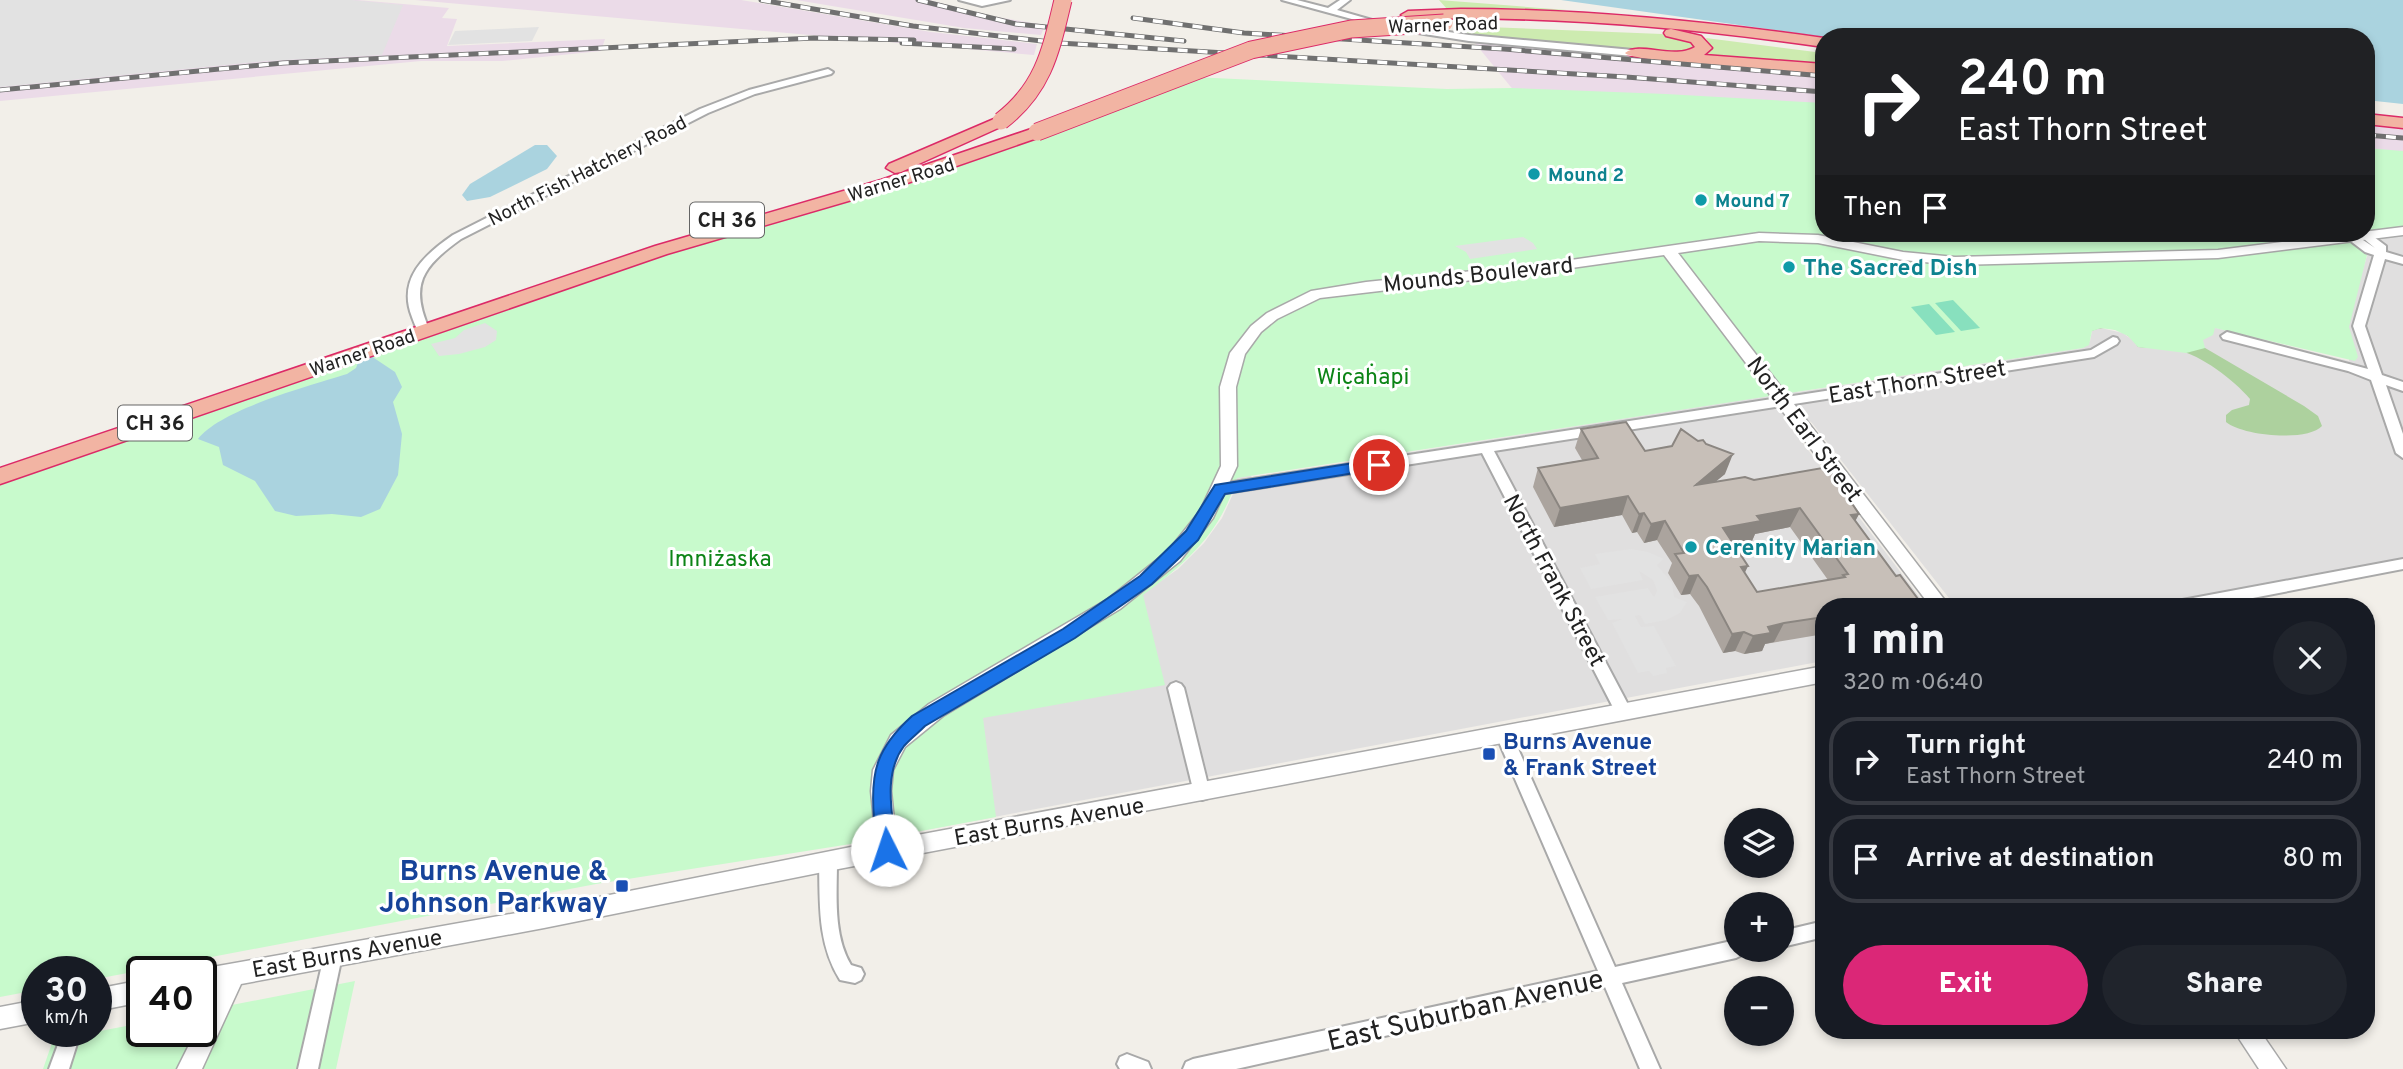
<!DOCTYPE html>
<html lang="en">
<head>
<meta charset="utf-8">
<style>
  :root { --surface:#171b24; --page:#20242c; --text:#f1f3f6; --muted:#9ea1a6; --line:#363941; --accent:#db2777 }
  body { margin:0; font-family:Overpass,sans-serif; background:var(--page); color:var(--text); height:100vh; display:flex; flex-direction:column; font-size:26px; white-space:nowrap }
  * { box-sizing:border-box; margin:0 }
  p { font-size:23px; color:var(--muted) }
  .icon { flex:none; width:38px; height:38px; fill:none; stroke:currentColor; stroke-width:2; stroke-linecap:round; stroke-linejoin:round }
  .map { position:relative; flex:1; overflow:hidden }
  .details { position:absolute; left:1815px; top:598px; width:560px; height:441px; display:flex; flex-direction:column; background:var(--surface); border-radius:28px; box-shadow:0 4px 10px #0003 }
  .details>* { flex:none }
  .top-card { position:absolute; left:1815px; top:28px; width:560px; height:214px; border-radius:28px; box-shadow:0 4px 10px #0003; background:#202124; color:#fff; overflow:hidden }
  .tools { position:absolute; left:1724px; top:808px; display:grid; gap:14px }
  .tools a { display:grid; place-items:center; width:70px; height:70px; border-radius:50%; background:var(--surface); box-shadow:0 4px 10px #0003; font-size:35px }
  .speed { position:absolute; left:21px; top:956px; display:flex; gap:14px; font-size:35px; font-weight:700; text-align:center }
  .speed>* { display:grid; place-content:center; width:91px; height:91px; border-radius:50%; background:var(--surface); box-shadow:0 4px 10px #0003; line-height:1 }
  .speed small { font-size:18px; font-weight:400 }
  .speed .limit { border:4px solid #111; border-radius:10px; background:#fff; color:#111 }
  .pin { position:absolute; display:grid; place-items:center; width:60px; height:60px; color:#fff; margin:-30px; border:4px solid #fff; border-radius:50%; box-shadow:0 2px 7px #0007 }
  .me { position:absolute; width:77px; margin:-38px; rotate:356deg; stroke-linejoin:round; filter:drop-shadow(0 0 5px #0008) }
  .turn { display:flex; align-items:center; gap:24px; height:147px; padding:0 28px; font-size:32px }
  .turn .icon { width:91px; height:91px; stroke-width:2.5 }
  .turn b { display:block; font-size:49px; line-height:60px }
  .then { display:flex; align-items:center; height:66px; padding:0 28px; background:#0003; gap:14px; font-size:26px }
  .round { display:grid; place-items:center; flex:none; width:74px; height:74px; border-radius:37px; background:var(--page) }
  .head { display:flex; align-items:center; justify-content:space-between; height:119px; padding:0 28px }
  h1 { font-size:42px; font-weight:800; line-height:52px }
  .primary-button { display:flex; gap:14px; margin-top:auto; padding:14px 28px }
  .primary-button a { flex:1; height:80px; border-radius:42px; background:var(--accent); color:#fff; font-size:28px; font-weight:800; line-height:80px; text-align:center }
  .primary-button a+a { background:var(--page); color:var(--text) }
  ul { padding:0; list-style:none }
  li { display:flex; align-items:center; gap:21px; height:88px; margin:0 14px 10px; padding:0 14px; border:4px solid var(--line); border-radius:28px }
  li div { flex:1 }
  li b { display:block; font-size:26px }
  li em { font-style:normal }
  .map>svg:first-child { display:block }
</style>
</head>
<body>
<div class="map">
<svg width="2403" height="1069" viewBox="0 0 2403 1069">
  <rect width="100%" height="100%" fill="#f2efe9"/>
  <g fill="#e0dfdf">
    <path d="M2403,236V569L2216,607H1956L1812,423L1802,415L1780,386L1798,392L2083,348L2090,341L2092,331L2101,328L2123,333L2135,342L2216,328L2349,361L2348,319L2367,256L2345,242Z"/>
    <path d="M1764,388L1788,418L1790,426L1927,607H1824L1823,661L914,832L897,778L1089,632L1178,569L1204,543L1222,518L1233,494L1240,467L1252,477L1258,476L1761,397L1764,396Z"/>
  </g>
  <g fill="#ebdbe8">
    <path d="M0,0H357L449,8L442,18L457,19L447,46L605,39L601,51L502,61H421L0,101Z"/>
    <path d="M415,0H741L931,32L1037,44L1034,55Z"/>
    <path d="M796,0H929L985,15L1045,25L1041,35L964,28Z"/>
    <path d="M1474,42L1823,72V106L1515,92Z"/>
    <path d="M2366,122L2403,127V154L2366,150Z"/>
  </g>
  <g fill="#cdebb0">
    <path d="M1439,0L1567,10L1447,9Z"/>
    <path d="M1461,26L1662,34L1689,39L1697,47L1681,53L1469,36Z"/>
    <path d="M1706,38L1823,53V67L1702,57L1712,50Z"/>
  </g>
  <path fill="#add19e" d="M1974,287L2200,345L2304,406L2318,416L2322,426C2307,442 2243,436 2226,422V415L2232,410L2249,405L2250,399C2234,380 2201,355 2177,350C2164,347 2150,349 2138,347C2129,332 2109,323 2092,331Z"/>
  <g fill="#c8facc">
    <path d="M1193,77L1447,89L1512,88L1666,94L1823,103L1824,233H2366V148L2403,151V236L2352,242L2367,255L2349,327L2358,357L2355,361L2215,328L2213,335L2203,340L2205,348L2186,353L2138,347L2128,336L2115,330L2101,328L2092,331L2089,345L2083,348L1237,478C1221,532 1187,563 1143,595L1165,685L983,718L996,817L857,843L596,884L96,979V971H37V990L0,997V480L663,254Z"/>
    <path d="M355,981L336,1069H43L53,1040L142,1023V1031H201V1011Z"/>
  </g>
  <g fill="#88e0be">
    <path d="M1953,300L1980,328L1961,331L1935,303Z"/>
    <path d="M1929,304L1955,332L1936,335L1911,307Z"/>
  </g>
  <g fill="#e2e2e2">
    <path d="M0,0H351L403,5L382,55L266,61L0,87Z"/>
    <path d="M539,27L532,41L448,45L455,31Z"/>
    <path d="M1523,237L1533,243L1537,249L1470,259L1466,252L1455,246Z"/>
    <path d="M485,323L497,331L496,340L485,347L459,354L439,356L431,344L455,338L464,330Z"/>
    <path d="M1631,549L1648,552L1664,559L1657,565L1672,583L1674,597L1687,602L1680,613L1666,620L1645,624L1640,615L1635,616L1641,627L1654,626L1676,666L1666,668L1667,673L1653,676L1649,671L1638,673L1612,623L1622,619L1608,620L1595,597L1648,588L1654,597L1657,591L1653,580L1639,571L1643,580L1591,589L1580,568L1600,564L1595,554Z"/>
  </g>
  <g fill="#aad3df">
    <path d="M1561,0H2403V104L2366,100V37H1825Z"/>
    <path d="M535,145H547L557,156L547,169L490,197L467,201L462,195L470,184Z"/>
    <path d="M371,356L395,372L402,387L393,402L402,434L398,475L380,509L361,517L332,514L296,516L275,511L255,481L223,465L219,447L198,439C221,409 309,386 347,374L356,368L359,360Z"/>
  </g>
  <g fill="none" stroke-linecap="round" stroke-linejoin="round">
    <defs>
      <g id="minor">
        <path d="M959,0H1010L982,6Z"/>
        <path d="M1282,0H1297L1328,8L1340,0H1350L1337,10L1386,24L1381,27Z"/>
        <path d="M1408,26L1469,35L1633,50L1638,53L1633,56L1469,41L1405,31V27Z"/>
        <path d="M828,69L833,72L831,74L755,94L708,113L461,239C422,267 409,285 430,331L424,335C417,332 415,325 412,317C397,279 424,255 453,235L700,109L749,90Z"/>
        <path d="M2366,231L2386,246V252L2403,257V264L2385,259L2365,326L2382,375L2403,382V391L2386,385L2403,434V458L2396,453L2371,380L2348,371L2223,339L2221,336L2227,332L2368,369L2353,326L2374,255L2365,252L2344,236L2346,234H2354L2375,248L2358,234Z"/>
        <path d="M2113,337L2117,338L2119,341L2117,344L2094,357L1494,451L1632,712L1630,717L1624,719L1618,717L1482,453L1220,494L1213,489L1220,484L2091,350Z"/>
        <path d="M2403,559V569L2206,607H2170L2172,603L2177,601Z"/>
        <path d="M1176,682L1181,684L1184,688L1210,793L1208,798L1202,800L1196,798L1194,793L1168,688L1171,684Z"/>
        <path d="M1504,728L1510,730L1512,735L1615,967L1736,940V950H1744L1742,955L1736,958L1622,983L1660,1069H1640L1605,987L1236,1069H1183L1186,1062L1193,1059L1598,971L1496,735L1498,730Z"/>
        <path d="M828,853L834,856L837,861C837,895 833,935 851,965L861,968L864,974L861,980L855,983L840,980C817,943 820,903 819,861L822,856Z"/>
        <path d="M1824,921V937L1782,947V931Z"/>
        <path d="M333,947L339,950L342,956L318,1069H298L324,956L327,950Z"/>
        <path d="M63,1031H81L69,1069H49Z"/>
        <path d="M1127,1054L1148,1062L1151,1069H1120L1117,1064L1120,1057Z"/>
      </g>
      <g id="tertiary">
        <path d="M2403,227V235L2218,258L1955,265L1903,260L1818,243L1759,241L1678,253L1950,607H1931L1664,255L1550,271L1320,298L1277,319L1261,332L1245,354L1236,387L1237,466L1213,518L1180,561L1120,609L943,716L905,747L893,770L891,791L896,839L1824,666V682L828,871L544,928L241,984L202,1069H177L196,1031H201V1020L216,988L201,991V971H195L201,969L544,908L876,842L871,791L873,770L891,735L929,704L1108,599L1168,551L1200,511L1221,466L1220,387L1230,353L1251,326L1267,313L1311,291L1366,282L1550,263L1759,233L1818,235L1903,252L1955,257L2218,250Z"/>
        <path d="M142,980V1002L96,1011V989Z"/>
        <path d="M37,1000V1022L0,1029V1007Z"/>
        <path d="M2234,1031H2260L2286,1069H2259Z"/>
      </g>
      <g id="trunk">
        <path d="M1461,9C1583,9 1703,21 1824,38V47C1685,27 1548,15 1408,19L1401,15L1408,11Z"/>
        <path d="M1671,29L1701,36L1712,48L1704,55L1824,64V74C1797,72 1635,63 1625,53C1639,41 1674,60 1695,47L1691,42L1666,36L1664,33L1666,30Z"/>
        <path d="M2366,114L2403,118V128L2366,124Z"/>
        <path d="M1001,116L1009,121L1007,124L901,172L895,173L886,168L889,164Z"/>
        <path d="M1037,127L1045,132L1043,136L893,188L667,254L0,484V468L655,246L881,180Z"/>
      </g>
    </defs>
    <use href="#minor" stroke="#a9a9a9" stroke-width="4"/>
    <use href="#tertiary" stroke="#a9a9a9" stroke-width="3"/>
    <use href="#trunk" stroke="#dc2a67" stroke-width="3"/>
    <use href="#minor" fill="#fff" fill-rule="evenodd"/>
    <use href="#tertiary" fill="#fff" fill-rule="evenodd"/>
    <use href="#trunk" fill="#f2b4a3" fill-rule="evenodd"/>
    <defs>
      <g id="rail">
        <path d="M761,0L913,26L1059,43L1626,77L1824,92"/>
        <path d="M918,0L1016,24L1184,41"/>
        <path d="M1133,18L1244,33L1504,49L1824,76"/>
        <path d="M902,43L1014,49"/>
        <path d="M0,90L283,63L814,38L914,40"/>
        <path d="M2366,135L2403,138"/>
      </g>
    </defs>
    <use href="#rail" stroke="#707070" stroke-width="5"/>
    <use href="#rail" stroke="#fff" stroke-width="3.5" stroke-dasharray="10" stroke-linecap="butt"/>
    <defs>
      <g id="trunk-bridge">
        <path d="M1001,121C1044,88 1051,50 1063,0"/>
        <path d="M1037,132L1251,50L1351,29L1444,23"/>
      </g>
    </defs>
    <use href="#trunk-bridge" stroke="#dc2a67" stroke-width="19" stroke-linecap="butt"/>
    <use href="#trunk-bridge" stroke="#f2b4a3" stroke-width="17"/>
  </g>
  <path fill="#aba49e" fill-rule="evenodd" d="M1581,429L1645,451L1725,474L1715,482L1754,480L1859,514L1855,521L1896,576L1921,603L1918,607H1824V634L1765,644L1762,651L1744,654L1735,651L1723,653L1699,606L1690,594L1681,595L1668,573L1672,563L1657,540L1644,543L1637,532L1632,533L1622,515L1554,527L1533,487L1538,468L1582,460L1575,448ZM1790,527L1828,580L1757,592L1744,573L1748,566L1734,544L1752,541L1755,534Z"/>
  <g fill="#8b8681">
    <path d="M1733,454L1725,474L1688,504L1696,485Z"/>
    <path d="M1628,496L1622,515L1554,527L1560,508Z"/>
    <path d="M1800,508L1790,527L1755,534L1752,541L1715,547L1723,528L1757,516Z"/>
    <path d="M1644,513L1637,532L1632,533L1639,514Z"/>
    <path d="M1859,514L1849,533L1851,515Z"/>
    <path d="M1665,521L1657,540L1644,543L1651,524Z"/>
    <path d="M1748,566L1739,585L1741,567Z"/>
    <path d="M1698,575L1690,594L1681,595L1689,576Z"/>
    <path d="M1784,623L1774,642L1765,644L1762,651L1744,654L1753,636L1768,627Z"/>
    <path d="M1744,632L1735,651L1723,653L1732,634Z"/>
  </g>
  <path fill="#c7bfb8" stroke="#8b8681" stroke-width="2" fill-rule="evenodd" d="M1626,422L1645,451L1672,446L1681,429L1698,441L1703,440L1706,444L1733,454L1696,485L1745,477L1754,480L1828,467L1859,514L1851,515L1896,576L1900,575L1921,603L1890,607H1824V617L1784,623L1768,627L1771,633L1753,636L1744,632L1732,634L1707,587L1698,575L1689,576L1675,554L1684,553L1665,521L1651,524L1644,513L1639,514L1628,496L1560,508L1538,468L1598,458L1581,429ZM1800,508L1848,574L1843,575L1845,577L1757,592L1741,567L1748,566L1723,528L1761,521L1757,516Z"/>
  <path fill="#1a73e8" stroke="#114b97" stroke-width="2" d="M1379,459L1385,461L1387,465L1385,468L1225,494L1198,540L1152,584L1075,638L925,726C918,733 910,739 904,746C882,775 893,816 896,850L894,856L887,859L880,856C875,845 875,831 874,818C870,771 877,748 912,716L1063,629L1140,576L1186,531L1215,485Z"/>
  <g fill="#0f9aa8" stroke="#fff" stroke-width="2.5">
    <circle cx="1534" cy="174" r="7"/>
    <circle cx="1701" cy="200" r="7"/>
    <circle cx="1789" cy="267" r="7"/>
    <circle cx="1691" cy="547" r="7"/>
  </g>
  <g fill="#1a4fb4" stroke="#fff" stroke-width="2.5">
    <rect x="1482" y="747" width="14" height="14" rx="3.5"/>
    <rect x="615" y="879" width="14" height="14" rx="3.5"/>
  </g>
  <g text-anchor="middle" stroke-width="6" stroke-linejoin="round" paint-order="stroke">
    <g font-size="19" fill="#222" stroke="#fff">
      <text transform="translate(1443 24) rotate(-2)" y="7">Warner Road</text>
      <text transform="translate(587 170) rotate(-27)" y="7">North Fish Hatchery Road</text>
      <text transform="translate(901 179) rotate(-17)" y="7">Warner Road</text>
      <text transform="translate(362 352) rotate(-19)" y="7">Warner Road</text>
    </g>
    <g font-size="19" font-weight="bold" fill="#0d838f" stroke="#fff" text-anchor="start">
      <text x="1548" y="181">Mound 2</text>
      <text x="1715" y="207">Mound 7</text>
    </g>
    <g fill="#fff" stroke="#646464" stroke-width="2">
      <rect x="690" y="202.5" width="74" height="35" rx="5"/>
      <rect x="118" y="405.5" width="74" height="35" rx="5"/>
    </g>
    <g font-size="21" font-weight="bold" fill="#222">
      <text x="727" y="227">CH 36</text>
      <text x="155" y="430">CH 36</text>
    </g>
    <g font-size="23" font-weight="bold" fill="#0d838f" stroke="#fff" text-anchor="start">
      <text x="1803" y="275">The Sacred Dish</text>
      <text x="1705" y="555">Cerenity Marian</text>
    </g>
    <g font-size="23" fill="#222" stroke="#fff">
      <text transform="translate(1478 274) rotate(-6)" y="8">Mounds Boulevard</text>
      <text transform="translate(1917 381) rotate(-9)" y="8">East Thorn Street</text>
      <text transform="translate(1805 429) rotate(53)" y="8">North Earl Street</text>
      <text transform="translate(1555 580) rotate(62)" y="8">North Frank Street</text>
      <text transform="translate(1049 821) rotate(-10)" y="8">East Burns Avenue</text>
      <text transform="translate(347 953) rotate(-10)" y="8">East Burns Avenue</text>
    </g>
    <g font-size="23" fill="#0c8416" stroke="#fff">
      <text x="1363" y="384">Wic̣aḣapi</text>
      <text x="720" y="566">Imniżaska</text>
    </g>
    <g font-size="23" font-weight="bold" fill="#164399" stroke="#fff" text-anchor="start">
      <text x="1503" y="749">Burns Avenue<tspan x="1503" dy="26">&amp; Frank Street</tspan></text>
    </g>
    <g font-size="28" font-weight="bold" fill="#164399" stroke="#fff" text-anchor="end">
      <text x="608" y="880">Burns Avenue &amp;<tspan x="608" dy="32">Johnson Parkway</tspan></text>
    </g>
    <g font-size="28" fill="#222" stroke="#fff">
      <text transform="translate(1465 1009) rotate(-13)" y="10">East Suburban Avenue</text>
    </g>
  </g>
</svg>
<div class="tools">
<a><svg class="icon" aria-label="layers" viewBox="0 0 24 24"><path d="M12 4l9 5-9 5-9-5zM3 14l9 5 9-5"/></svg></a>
<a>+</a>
<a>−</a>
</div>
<div class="speed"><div>30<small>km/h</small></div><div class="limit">40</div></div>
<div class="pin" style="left:1379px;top:465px;background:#d93025"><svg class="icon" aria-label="arrive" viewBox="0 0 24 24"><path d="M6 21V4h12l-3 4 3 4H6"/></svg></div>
<svg class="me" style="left:887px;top:850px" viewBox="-20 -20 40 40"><circle r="19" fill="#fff"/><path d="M0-13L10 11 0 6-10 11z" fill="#1a73e8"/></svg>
<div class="top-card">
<div class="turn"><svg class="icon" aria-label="right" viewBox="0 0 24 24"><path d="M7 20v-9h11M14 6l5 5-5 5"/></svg><div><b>240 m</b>East Thorn Street</div></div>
<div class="then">Then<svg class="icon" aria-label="arrive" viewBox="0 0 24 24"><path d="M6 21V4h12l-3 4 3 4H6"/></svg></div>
</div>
<section class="details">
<div class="head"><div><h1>1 min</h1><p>320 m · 06:40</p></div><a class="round"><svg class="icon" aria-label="close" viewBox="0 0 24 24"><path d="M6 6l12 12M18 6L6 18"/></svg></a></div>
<ul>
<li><svg class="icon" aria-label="right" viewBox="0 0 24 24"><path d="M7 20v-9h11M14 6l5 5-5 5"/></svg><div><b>Turn right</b><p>East Thorn Street</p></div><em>240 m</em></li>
<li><svg class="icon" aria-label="arrive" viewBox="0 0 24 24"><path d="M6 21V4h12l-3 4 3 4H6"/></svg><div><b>Arrive at destination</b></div><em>80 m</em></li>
</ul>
<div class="primary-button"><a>Exit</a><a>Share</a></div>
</section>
</div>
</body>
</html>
